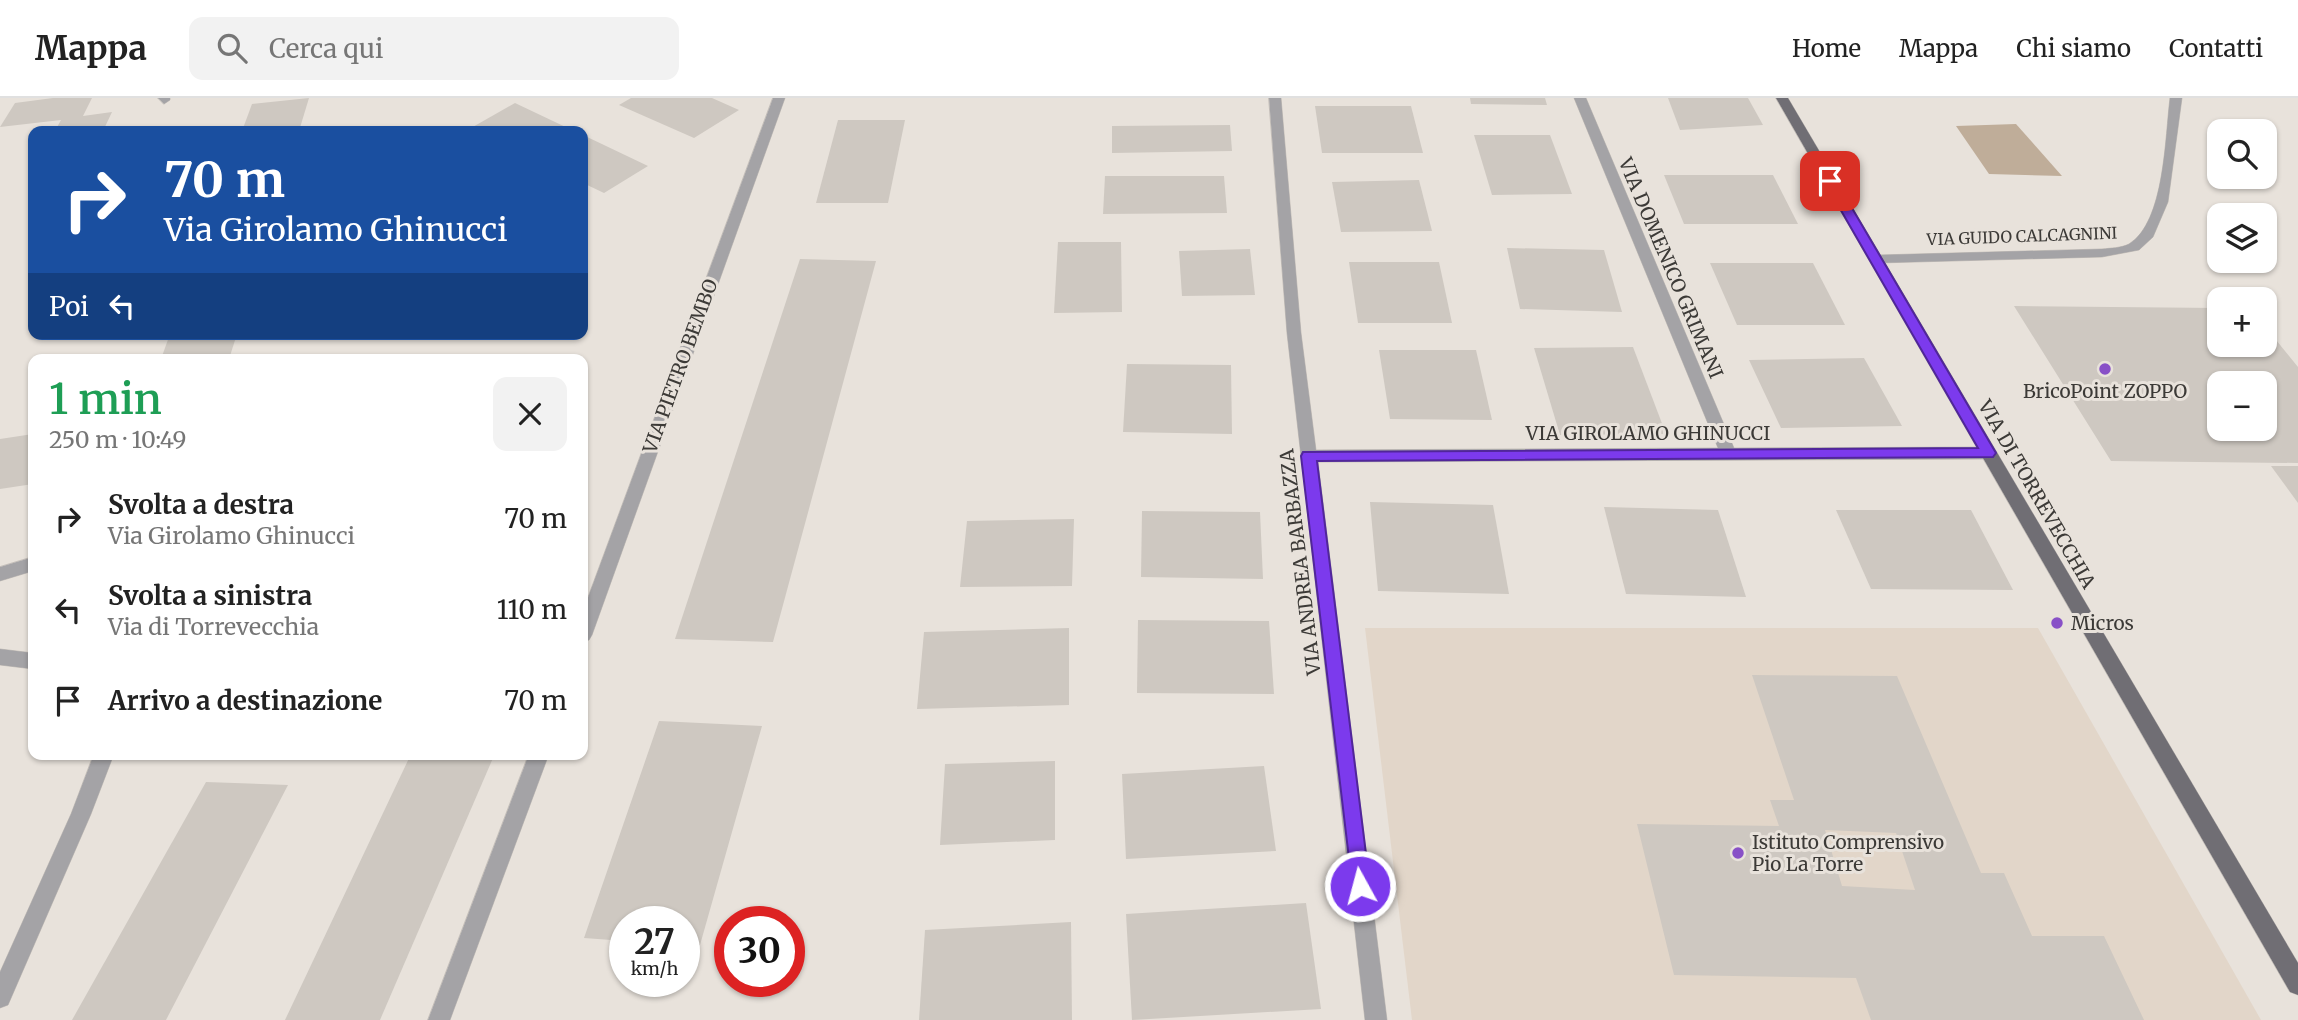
<!DOCTYPE html>
<html lang="it">
<head>
<meta charset="utf-8">
<style>
  :root { --surface:#fff; --page:#f2f2f2; --text:#222; --muted:#767676; --line:#e0e0e0 }
  body { margin:0; font-family:Merriweather,serif; background:var(--page); color:var(--text); height:100vh; display:flex; flex-direction:column; font-size:26px; white-space:nowrap }
  * { box-sizing:border-box; margin:0 }
  p { font-size:23px; color:var(--muted) }
  .icon { flex:none; width:38px; height:38px; fill:none; stroke:currentColor; stroke-width:2; stroke-linecap:round; stroke-linejoin:round }
  .map { position:relative; flex:1; overflow:hidden }
  .drawer { position:absolute; left:28px; top:256px; width:560px; height:406px; display:flex; flex-direction:column; background:var(--surface); border-radius:14px; box-shadow:0 2px 5px #0004 }
  .drawer>* { flex:none }
  .banner { position:absolute; left:28px; top:28px; width:560px; height:214px; border-radius:14px; box-shadow:0 2px 5px #0004; background:#1a4fa0; color:#fff; overflow:hidden }
  .tools { position:absolute; left:2207px; top:21px; display:grid; gap:14px }
  .tools a { display:grid; place-items:center; width:70px; height:70px; border-radius:14px; background:var(--surface); box-shadow:0 2px 5px #0004; font-size:35px }
  .speed { position:absolute; left:609px; top:808px; display:flex; gap:14px; font-size:35px; font-weight:700; text-align:center }
  .speed>* { display:grid; place-content:center; width:91px; height:91px; border-radius:50%; background:var(--surface); box-shadow:0 2px 5px #0004; line-height:1 }
  .speed small { font-size:18px; font-weight:400 }
  .speed .limit { border:10px solid #d22; background:#fff; color:#111 }
  .pin { position:absolute; display:grid; place-items:center; width:60px; height:60px; color:#fff; margin:-30px; border-radius:14px; box-shadow:0 4px 10px #0006 }
  .me { position:absolute; width:77px; margin:-38px; rotate:353deg; stroke-linejoin:round; filter:drop-shadow(0 0 5px #0008) }
  .turn { display:flex; align-items:center; gap:24px; height:147px; padding:0 21px; font-size:32px }
  .turn .icon { width:91px; height:91px; stroke-width:2.5 }
  .turn b { display:block; font-size:49px; line-height:60px }
  .then { display:flex; align-items:center; height:66px; padding:0 21px; background:#0003; gap:14px; font-size:26px }
  .round { display:grid; place-items:center; flex:none; width:74px; height:74px; border-radius:14px; background:var(--page) }
  .summary { display:flex; align-items:center; justify-content:space-between; height:119px; padding:0 21px }
  h1 { font-size:42px; font-weight:600; line-height:52px; color:#1e9e55 }
  ul { padding:0; list-style:none }
  li { display:flex; align-items:center; gap:21px; height:91px; padding:0 21px }
  li div { flex:1 }
  li b { display:block; font-size:26px }
  li em { font-style:normal }
  header { display:flex; align-items:center; gap:42px; box-sizing:border-box; height:98px; padding:0 35px; background:var(--surface); border-bottom:2px solid var(--line) }
  header strong { font-size:33px }
  nav { display:flex; gap:38px; margin-inline-start:auto; font-size:24px }
  .search { width:490px; height:63px; background:var(--page); display:flex; align-items:center; gap:18px; box-sizing:border-box; padding:0 24px; border-radius:14px; color:var(--muted); font-size:26px }
  .map>svg:first-child { display:block }
</style>
</head>
<body>
<header>
<strong>Mappa</strong>
<div class="search"><svg class="icon" aria-label="search" viewBox="0 0 24 24"><circle cx="10" cy="10" r="6"/><path d="M15 15l6 6"/></svg>Cerca qui</div>
<nav><a>Home</a><a>Mappa</a><a>Chi siamo</a><a>Contatti</a></nav>
</header>
<div class="map">
<svg width="2298" height="922" viewBox="0 0 2298 922">
  <rect width="100%" height="100%" fill="#e8e2db"/>
  <path fill="#e2d6c9" d="M1365,530H2038L2261,922H1412Z"/>
  <path fill="#bfad99" d="M2016,26L2062,78L1989,76L1956,28Z"/>
  <g fill="#cec8c1" fill-rule="evenodd">
    <path d="M53,0H92L83,18L112,14L103,33H55L61,22L0,29L15,5Z"/>
    <path d="M309,0L299,33H242L252,6Z"/>
    <path d="M631,0H712L739,12L694,40L619,7Z"/>
    <path d="M1470,0H1545L1547,7L1471,6Z"/>
    <path d="M1668,0H1748L1763,27L1680,32Z"/>
    <path d="M515,5L574,33H477L471,30Z"/>
    <path d="M1315,8H1411L1423,55H1322Z"/>
    <path d="M838,22H905L888,105H816Z"/>
    <path d="M1230,27L1232,53L1112,55V28Z"/>
    <path d="M583,37L648,68L604,95L583,85Z"/>
    <path d="M1474,37H1550L1572,96L1492,97Z"/>
    <path d="M1664,77H1773L1798,126H1684Z"/>
    <path d="M1105,78H1224L1227,115L1103,116Z"/>
    <path d="M1419,82L1432,133L1341,134L1332,84Z"/>
    <path d="M1058,144H1121L1122,214L1054,215Z"/>
    <path d="M1507,150L1604,152L1622,214L1520,211Z"/>
    <path d="M1250,151L1255,197L1182,198L1179,153Z"/>
    <path d="M800,161L876,163L773,544L675,541Z"/>
    <path d="M1349,164H1439L1452,225H1358Z"/>
    <path d="M1710,165H1813L1845,227H1737Z"/>
    <path d="M2014,208L2219,210V247H2264V227L2298,269V365L2111,363ZM2219,285H2264V331H2219Z"/>
    <path d="M170,236H237L229,261H161Z"/>
    <path d="M1633,249L1666,336L1560,337L1534,250Z"/>
    <path d="M1379,252H1476L1492,322L1390,321Z"/>
    <path d="M1864,260L1902,328L1781,330L1749,262Z"/>
    <path d="M1127,266L1231,267L1232,336L1123,334Z"/>
    <path d="M33,336V386L0,391V341Z"/>
    <path d="M2271,368H2298V405Z"/>
    <path d="M1370,404L1493,407L1509,496L1378,493Z"/>
    <path d="M1604,409L1718,412L1746,499L1626,496Z"/>
    <path d="M1836,412H1971L2013,492L1871,491Z"/>
    <path d="M1142,413L1260,414L1263,481L1141,479Z"/>
    <path d="M1074,421L1072,488L960,489L967,423Z"/>
    <path d="M1138,522L1269,523L1274,596L1137,595Z"/>
    <path d="M1069,530V607L917,611L924,534Z"/>
    <path d="M1752,577L1897,578L1981,775H2004L2032,838H2104L2144,922H1871L1856,880L1674,877L1637,726L1779,728L1770,702H1794ZM1825,732L1896,735L1915,792L1842,788Z"/>
    <path d="M659,623L762,628L700,847L684,846V824H625V843L584,840Z"/>
    <path d="M411,656L493,660L380,922H285Z"/>
    <path d="M1055,663V742L940,747L945,666Z"/>
    <path d="M1264,668L1276,753L1126,761L1122,676Z"/>
    <path d="M206,684L288,687L166,922H72Z"/>
    <path d="M1306,805L1321,911L1132,922L1126,816Z"/>
    <path d="M1071,824L1072,922H919L925,832Z"/>
  </g>
  <g fill="none" stroke-linecap="round" stroke-linejoin="round">
    <defs>
      <g id="minor">
        <path d="M158,0H170V2L164,6Z"/>
        <path d="M773,0H785L592,537L589,542L583,544V513Z"/>
        <path d="M1269,0H1281L1301,235L1316,352L1718,350L1574,0H1586L1734,350L1988,349L1996,355L1988,361L1318,364L1387,922H1365L1287,235Z"/>
        <path d="M2170,0H2182L2168,104L2153,139L2139,152L2102,159L1878,165L1871,161L1878,157L2102,151C2111,150 2121,150 2129,146C2165,124 2165,38 2170,0Z"/>
        <path d="M33,459V473L0,483V469Z"/>
        <path d="M0,551L33,555V571L0,567Z"/>
        <path d="M94,656H114L91,716L8,907L0,910V874L71,716Z"/>
        <path d="M529,656H549L450,922H428Z"/>
      </g>
      <path id="major" d="M1776,0H1788L2298,865V897L2290,894Z"/>
    </defs>
    <use href="#minor" stroke="#c6c0ba" stroke-width="1"/>
    <use href="#major" stroke="#c6c0ba" stroke-width="1"/>
    <use href="#minor" fill="#a4a3a6" fill-rule="evenodd"/>
    <use href="#major" fill="#706e74" fill-rule="evenodd"/>
  </g>
  <path fill="#7c3aed" stroke="#51269a" stroke-width="2" d="M1826,80L1836,83L1996,355L1993,359L1317,363L1370,788L1367,794L1360,797L1353,794L1301,358L1303,354L1978,350L1824,83Z"/>
  <g fill="#8850c7" stroke="#e8e2db" stroke-width="2.5">
    <circle cx="2105" cy="271" r="7"/>
    <circle cx="2057" cy="525" r="7"/>
    <circle cx="1738" cy="755" r="7"/>
  </g>
  <g text-anchor="middle" stroke-width="6" stroke-linejoin="round" paint-order="stroke">
    <g font-size="16" fill="#3c3a37" stroke="#e8e2db">
      <text transform="translate(2022 138) rotate(-2)" y="6">VIA GUIDO CALCAGNINI</text>
    </g>
    <g font-size="19" fill="#3c3a37" stroke="#e8e2db">
      <text transform="translate(1671 170) rotate(67)" y="7">VIA DOMENICO GRIMANI</text>
      <text transform="translate(680 268) rotate(-70)" y="7">VIA PIETRO BEMBO</text>
      <text x="1648" y="342">VIA GIROLAMO GHINUCCI</text>
      <text transform="translate(2037 396) rotate(60)" y="7">VIA DI TORREVECCHIA</text>
      <text transform="translate(1300 464) rotate(-97)" y="7">VIA ANDREA BARBAZZA</text>
    </g>
    <g font-size="19" fill="#3c3a37" stroke="#e8e2db" text-anchor="start">
      <text x="2105" y="300" text-anchor="middle">BricoPoint ZOPPO</text>
      <text x="2071" y="532">Micros</text>
      <text x="1752" y="751">Istituto Comprensivo<tspan x="1752" dy="22">Pio La Torre</tspan></text>
    </g>
  </g>
</svg>
<div class="tools">
<a><svg class="icon" aria-label="search" viewBox="0 0 24 24"><circle cx="10" cy="10" r="6"/><path d="M15 15l6 6"/></svg></a>
<a><svg class="icon" aria-label="layers" viewBox="0 0 24 24"><path d="M12 4l9 5-9 5-9-5zM3 14l9 5 9-5"/></svg></a>
<a>+</a>
<a>−</a>
</div>
<div class="speed"><div>27<small>km/h</small></div><div class="limit">30</div></div>
<div class="pin" style="left:1830px;top:83px;background:#d93025"><svg class="icon" aria-label="arrive" viewBox="0 0 24 24"><path d="M6 21V4h12l-3 4 3 4H6"/></svg></div>
<svg class="me" style="left:1360px;top:788px" viewBox="-20 -20 40 40"><circle r="17" fill="#7c3aed" stroke="#fff" stroke-width="3"/><path d="M0-11L8 9 0 5-8 9z" fill="#fff"/></svg>
<div class="banner">
<div class="turn"><svg class="icon" aria-label="right" viewBox="0 0 24 24"><path d="M7 20v-9h11M14 6l5 5-5 5"/></svg><div><b>70 m</b>Via Girolamo Ghinucci</div></div>
<div class="then">Poi<svg class="icon" aria-label="left" viewBox="0 0 24 24"><path d="M17 20v-9H6M10 6l-5 5 5 5"/></svg></div>
</div>
<section class="drawer">
<div class="summary"><div><h1>1 min</h1><p>250 m · 10:49</p></div><a class="round"><svg class="icon" aria-label="close" viewBox="0 0 24 24"><path d="M6 6l12 12M18 6L6 18"/></svg></a></div>
<ul>
<li><svg class="icon" aria-label="right" viewBox="0 0 24 24"><path d="M7 20v-9h11M14 6l5 5-5 5"/></svg><div><b>Svolta a destra</b><p>Via Girolamo Ghinucci</p></div><em>70 m</em></li>
<li><svg class="icon" aria-label="left" viewBox="0 0 24 24"><path d="M17 20v-9H6M10 6l-5 5 5 5"/></svg><div><b>Svolta a sinistra</b><p>Via di Torrevecchia</p></div><em>110 m</em></li>
<li><svg class="icon" aria-label="arrive" viewBox="0 0 24 24"><path d="M6 21V4h12l-3 4 3 4H6"/></svg><div><b>Arrivo a destinazione</b></div><em>70 m</em></li>
</ul>
</section>
</div>
</body>
</html>
